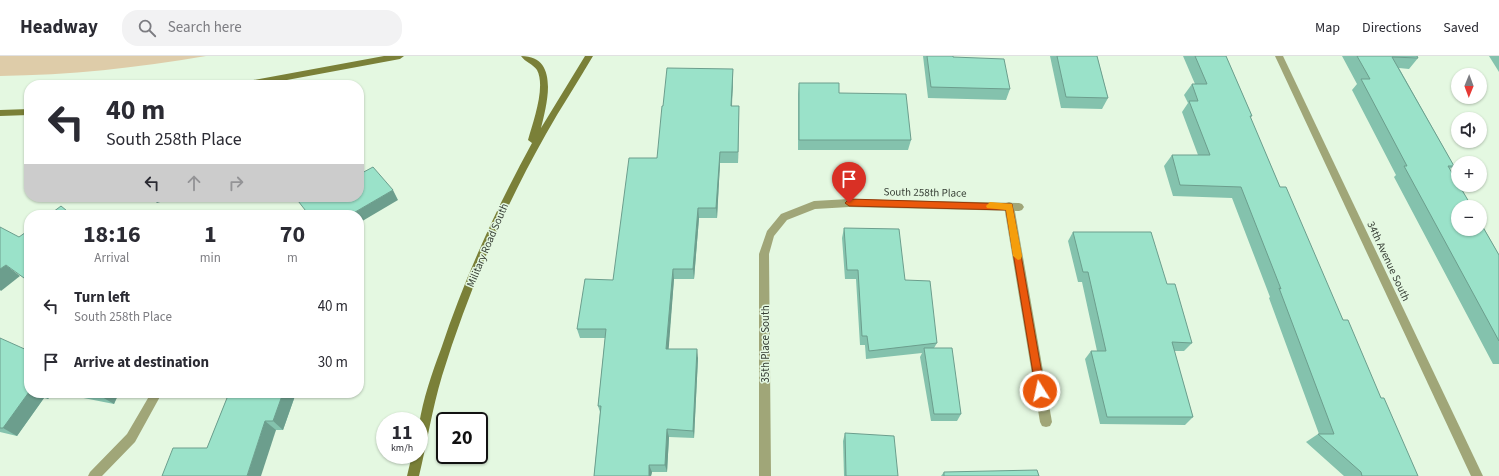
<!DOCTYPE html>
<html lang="en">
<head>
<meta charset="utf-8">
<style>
  :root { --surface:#fff; --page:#f2f2f3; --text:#2b2b33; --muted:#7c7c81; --line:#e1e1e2 }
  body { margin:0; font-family:"Source Sans 3",sans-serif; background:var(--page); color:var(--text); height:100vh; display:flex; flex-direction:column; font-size:15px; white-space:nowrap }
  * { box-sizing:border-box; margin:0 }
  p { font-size:13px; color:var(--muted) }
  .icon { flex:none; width:22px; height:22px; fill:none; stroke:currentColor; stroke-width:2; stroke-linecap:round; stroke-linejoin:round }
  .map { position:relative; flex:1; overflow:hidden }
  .details { position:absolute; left:24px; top:154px; width:340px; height:188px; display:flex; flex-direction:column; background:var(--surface); border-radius:16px; box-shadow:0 1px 3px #0004 }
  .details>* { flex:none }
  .guide { position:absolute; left:24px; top:24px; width:340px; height:122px; border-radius:16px; box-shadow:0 1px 3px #0004; background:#fff; color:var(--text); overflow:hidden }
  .needle { width:26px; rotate:181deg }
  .tools { position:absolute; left:1451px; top:12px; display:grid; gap:8px }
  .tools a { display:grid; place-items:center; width:36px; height:36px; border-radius:50%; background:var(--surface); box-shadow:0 1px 3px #0004; font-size:20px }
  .speed { position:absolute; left:376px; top:356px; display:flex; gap:8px; font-size:20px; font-weight:700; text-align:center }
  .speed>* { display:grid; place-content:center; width:52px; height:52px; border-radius:50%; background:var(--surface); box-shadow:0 1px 3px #0004; line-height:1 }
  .speed small { font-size:10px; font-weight:400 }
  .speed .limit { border:2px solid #111; border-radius:6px; background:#fff; color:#111 }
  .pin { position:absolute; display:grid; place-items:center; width:34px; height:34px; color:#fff; margin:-41px -17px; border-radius:50% 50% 50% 0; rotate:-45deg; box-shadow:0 0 4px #0007 }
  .pin .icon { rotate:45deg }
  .me { position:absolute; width:44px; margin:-22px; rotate:350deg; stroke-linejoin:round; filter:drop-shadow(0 0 3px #0008) }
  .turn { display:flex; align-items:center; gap:14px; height:84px; padding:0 16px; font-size:18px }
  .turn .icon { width:52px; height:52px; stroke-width:2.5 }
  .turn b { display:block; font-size:28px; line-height:34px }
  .lanes { display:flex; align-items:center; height:38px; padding:0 16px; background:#0003; justify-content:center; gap:20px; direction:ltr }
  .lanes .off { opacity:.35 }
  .eta { display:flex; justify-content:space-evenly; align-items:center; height:68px; text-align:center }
  .eta b { font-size:24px; font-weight:700; line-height:28px }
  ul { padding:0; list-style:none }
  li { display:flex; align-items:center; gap:12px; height:56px; padding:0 16px }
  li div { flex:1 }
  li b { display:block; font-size:15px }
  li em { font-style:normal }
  header { display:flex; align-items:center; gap:24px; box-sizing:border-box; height:56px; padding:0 20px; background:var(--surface); border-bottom:1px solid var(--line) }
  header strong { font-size:19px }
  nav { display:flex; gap:22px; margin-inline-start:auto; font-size:14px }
  .search { width:280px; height:36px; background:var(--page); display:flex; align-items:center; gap:10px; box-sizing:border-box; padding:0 14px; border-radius:16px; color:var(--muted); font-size:15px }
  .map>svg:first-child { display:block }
</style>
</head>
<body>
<header>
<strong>Headway</strong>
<div class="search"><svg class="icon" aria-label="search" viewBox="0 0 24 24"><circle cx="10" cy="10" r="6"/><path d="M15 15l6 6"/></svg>Search here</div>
<nav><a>Map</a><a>Directions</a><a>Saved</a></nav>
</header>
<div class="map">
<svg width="1499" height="420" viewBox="0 0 1499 420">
  <rect width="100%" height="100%" fill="#e4f8e1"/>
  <path fill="#decca9" d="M0,0H206C137,12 69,19 0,20Z"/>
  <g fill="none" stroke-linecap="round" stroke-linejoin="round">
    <path fill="#a0a678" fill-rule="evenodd" d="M1009,146L1012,147L1014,150L1052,366L1050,370L1046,371L1042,370L1040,366L1004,150L1006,147Z"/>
    <g fill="#a0a678" fill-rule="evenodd">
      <path d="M1275,0H1283L1483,420H1471Z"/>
      <path d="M849,143L1019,147L1022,148L1024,151L1022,154L1019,155L849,151L815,153L787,164L774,180L769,198L771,420H759V198L767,175L781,158L814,145Z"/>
      <path d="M151,337H162L135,386L102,420H88L90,416L127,378Z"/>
    </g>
    <g fill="#7a8038" fill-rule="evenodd">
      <path d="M384,0H404L400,3L260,29H239L243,26Z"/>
      <path d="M521,0C560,0 547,48 541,72L585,0H593C578,26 561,51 546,78C503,154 468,236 442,320C432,353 427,387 419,420H407L412,399H419C419,389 418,378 419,369C423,343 432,317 441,293C465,221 496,153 532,87L528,84C533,66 546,31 537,14C533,8 525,6 521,0Z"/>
      <path d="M29,53V59L0,60V54Z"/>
    </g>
  </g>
  <g fill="#84c2ad">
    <path d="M923,0H953V1L1010,33L1006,44L928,42Z"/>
    <path d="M1050,0H1097L1108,42L1102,53L1061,52Z"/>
    <path d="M1183,0H1226L1252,60L1250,61L1280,131L1343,264L1381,342L1418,420H1344L1306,386L1318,378H1319L1269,242L1270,241L1232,142L1173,140L1164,110L1172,99H1198L1182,56L1188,47L1184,39L1192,28H1195Z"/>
    <path d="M1342,0H1417L1418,2L1409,13L1399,12L1454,110L1450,113L1499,199V308H1493L1394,121L1396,119L1352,34L1357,28Z"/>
    <path d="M1489,0H1499V16Z"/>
    <path d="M733,13V25L732,50H739L738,107H720L717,162H699L694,223H674L668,293L698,302L694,382L669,381L667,416H652L651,420H594L600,356L598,350L605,282H580L577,273L613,224L657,102Z"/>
    <path d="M799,27L839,37L911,84L908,94H798V38Z"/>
    <path d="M844,172L905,224L937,287L934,292L961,358L957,365H931L920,301L922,297L866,303L865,289H860L856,223H845L842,182Z"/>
    <path d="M1073,176L1167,228L1192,287L1184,295H1174L1193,361L1185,369L1100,368L1085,303L1091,295H1097L1082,226H1078L1068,185Z"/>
    <path d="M0,282L29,337H53L48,343L44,342L17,380L0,376Z"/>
    <path d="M58,337H115L118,339L114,348Z"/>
    <path d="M229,337H299H296L283,374H276L207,392Z"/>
    <path d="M845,377L898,420H844L843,385Z"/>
    <path d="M944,416L1039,420H941Z"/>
  </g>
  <g fill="#6c9e8d">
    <path d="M733,13V25L731,61V50Z"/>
    <path d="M739,50V61L738,107V96Z"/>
    <path d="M720,96V107L717,162L716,152Z"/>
    <path d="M393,134L398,144L359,167V159H350Z"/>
    <path d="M116,141H137L120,146Z"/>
    <path d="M151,141H176L157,147Z"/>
    <path d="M698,152L699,162L694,223L693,213Z"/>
    <path d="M6,209L20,220L1,235L0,234V213Z"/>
    <path d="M673,213L674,223L668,302L666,293Z"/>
    <path d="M29,218V226L24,222Z"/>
    <path d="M697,293L698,302L694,382L693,375Z"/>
    <path d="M29,336V337H36L44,342L17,380L3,372Z"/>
    <path d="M38,337H53L48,343Z"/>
    <path d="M103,337H115L118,339L114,348L102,341Z"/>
    <path d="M283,337H296L283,374L273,365Z"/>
    <path d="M265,365L276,374L261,420H247Z"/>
    <path d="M667,373L669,381L667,416L665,409Z"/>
    <path d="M649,409L652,416L651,420H649Z"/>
  </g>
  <g fill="#9ae2c9" stroke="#6c9e8d">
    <path d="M927,0H953V1L1004,3L1010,33L931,31Z"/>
    <path d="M1057,0H1097L1108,42L1066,41Z"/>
    <path d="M1195,0H1226L1252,60H1250L1280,131H1286L1343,264H1348L1381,342H1384L1418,420H1362L1361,416L1318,378H1334L1279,232L1281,233L1241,131L1180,129L1172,99H1210L1189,45H1198L1192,28H1207Z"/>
    <path d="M1357,0H1417L1418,2L1392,1L1454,110H1448L1458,127V129H1459L1472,151H1458V173H1480V166L1499,199V285L1404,110H1407L1361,23H1370Z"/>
    <path d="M667,12L733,13L731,50H739L738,96H720L716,152H698L693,213H673L666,293H697L693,375L667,373L665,409H649V420H594L601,350H598L606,273H577L585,223L613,224L629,102H657L662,50H663Z"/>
    <path d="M799,27H839V37L906,38L911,84H799Z"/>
    <path d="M373,111L393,134L350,159H309L295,141H359V117L360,118Z"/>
    <path d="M61,150L72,159H49Z"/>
    <path d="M0,171L19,181L29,174V218L24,222L6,209L0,213Z"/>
    <path d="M844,172L899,173L905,224L930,225L937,287L869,295L867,280H862L858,214H847Z"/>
    <path d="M1073,176H1151L1167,228H1175L1192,287L1172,286L1193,361H1107L1091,295H1106L1088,216H1083Z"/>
    <path d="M0,282L29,295V336L3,372H0Z"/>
    <path d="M924,292H952L961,358H934Z"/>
    <path d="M84,337H103L102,341Z"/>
    <path d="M229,337H283L273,365H265L247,420H162L173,392H207Z"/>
    <path d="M845,377L894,380L898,420H846Z"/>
    <path d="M1037,414L1039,420H944V416Z"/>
  </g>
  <path fill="#ea580c" stroke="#983908" d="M849,143L1012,148L1045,335L1044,339L1040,340L1037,339L1036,335L1006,154L849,150L845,147Z"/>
  <path fill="#f59e0b" d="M990,146L1012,148L1022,200L1021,203L1018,204L1013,200L1006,154L987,152L986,150Z"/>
  <g text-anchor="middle" stroke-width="3" stroke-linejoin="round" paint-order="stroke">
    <g font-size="11" fill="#373f36" stroke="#e4f8e1">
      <text transform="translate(925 136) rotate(1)" y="4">South 258th Place</text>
      <text transform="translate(487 189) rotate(-67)" y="4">Military Road South</text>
      <text transform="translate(1389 205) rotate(65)" y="4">34th Avenue South</text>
      <text transform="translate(765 288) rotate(-90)" y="4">35th Place South</text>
    </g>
  </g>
</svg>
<div class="tools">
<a><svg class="needle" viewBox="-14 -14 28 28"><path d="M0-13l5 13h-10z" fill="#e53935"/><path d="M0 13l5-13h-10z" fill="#7c7c81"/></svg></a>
<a><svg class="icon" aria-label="sound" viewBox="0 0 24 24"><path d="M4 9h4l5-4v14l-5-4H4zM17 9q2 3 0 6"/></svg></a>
<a>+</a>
<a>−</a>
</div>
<div class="speed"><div>11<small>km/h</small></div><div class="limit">20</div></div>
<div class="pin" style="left:849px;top:147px;background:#d93025"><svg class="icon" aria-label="arrive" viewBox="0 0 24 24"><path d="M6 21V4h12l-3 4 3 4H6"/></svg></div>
<svg class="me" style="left:1040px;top:335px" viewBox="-20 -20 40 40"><circle r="17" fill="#ea580c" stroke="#fff" stroke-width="3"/><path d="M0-11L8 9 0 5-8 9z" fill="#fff"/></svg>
<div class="guide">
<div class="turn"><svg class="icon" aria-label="left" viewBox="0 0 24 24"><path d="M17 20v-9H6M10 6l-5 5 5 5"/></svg><div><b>40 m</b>South 258th Place</div></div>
<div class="lanes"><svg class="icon" aria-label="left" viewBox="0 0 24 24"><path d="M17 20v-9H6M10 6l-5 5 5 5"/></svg><svg class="icon off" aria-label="ahead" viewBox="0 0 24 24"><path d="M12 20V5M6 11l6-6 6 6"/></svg><svg class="icon off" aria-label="right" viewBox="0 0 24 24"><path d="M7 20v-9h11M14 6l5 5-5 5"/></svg></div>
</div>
<section class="details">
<div class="eta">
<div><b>18:16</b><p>Arrival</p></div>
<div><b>1</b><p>min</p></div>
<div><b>70</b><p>m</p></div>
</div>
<ul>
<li><svg class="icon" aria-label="left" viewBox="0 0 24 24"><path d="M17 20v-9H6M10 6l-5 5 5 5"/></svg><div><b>Turn left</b><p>South 258th Place</p></div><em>40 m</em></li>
<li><svg class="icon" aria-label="arrive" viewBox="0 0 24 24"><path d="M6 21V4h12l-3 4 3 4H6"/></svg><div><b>Arrive at destination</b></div><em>30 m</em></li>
</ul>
</section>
</div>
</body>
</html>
